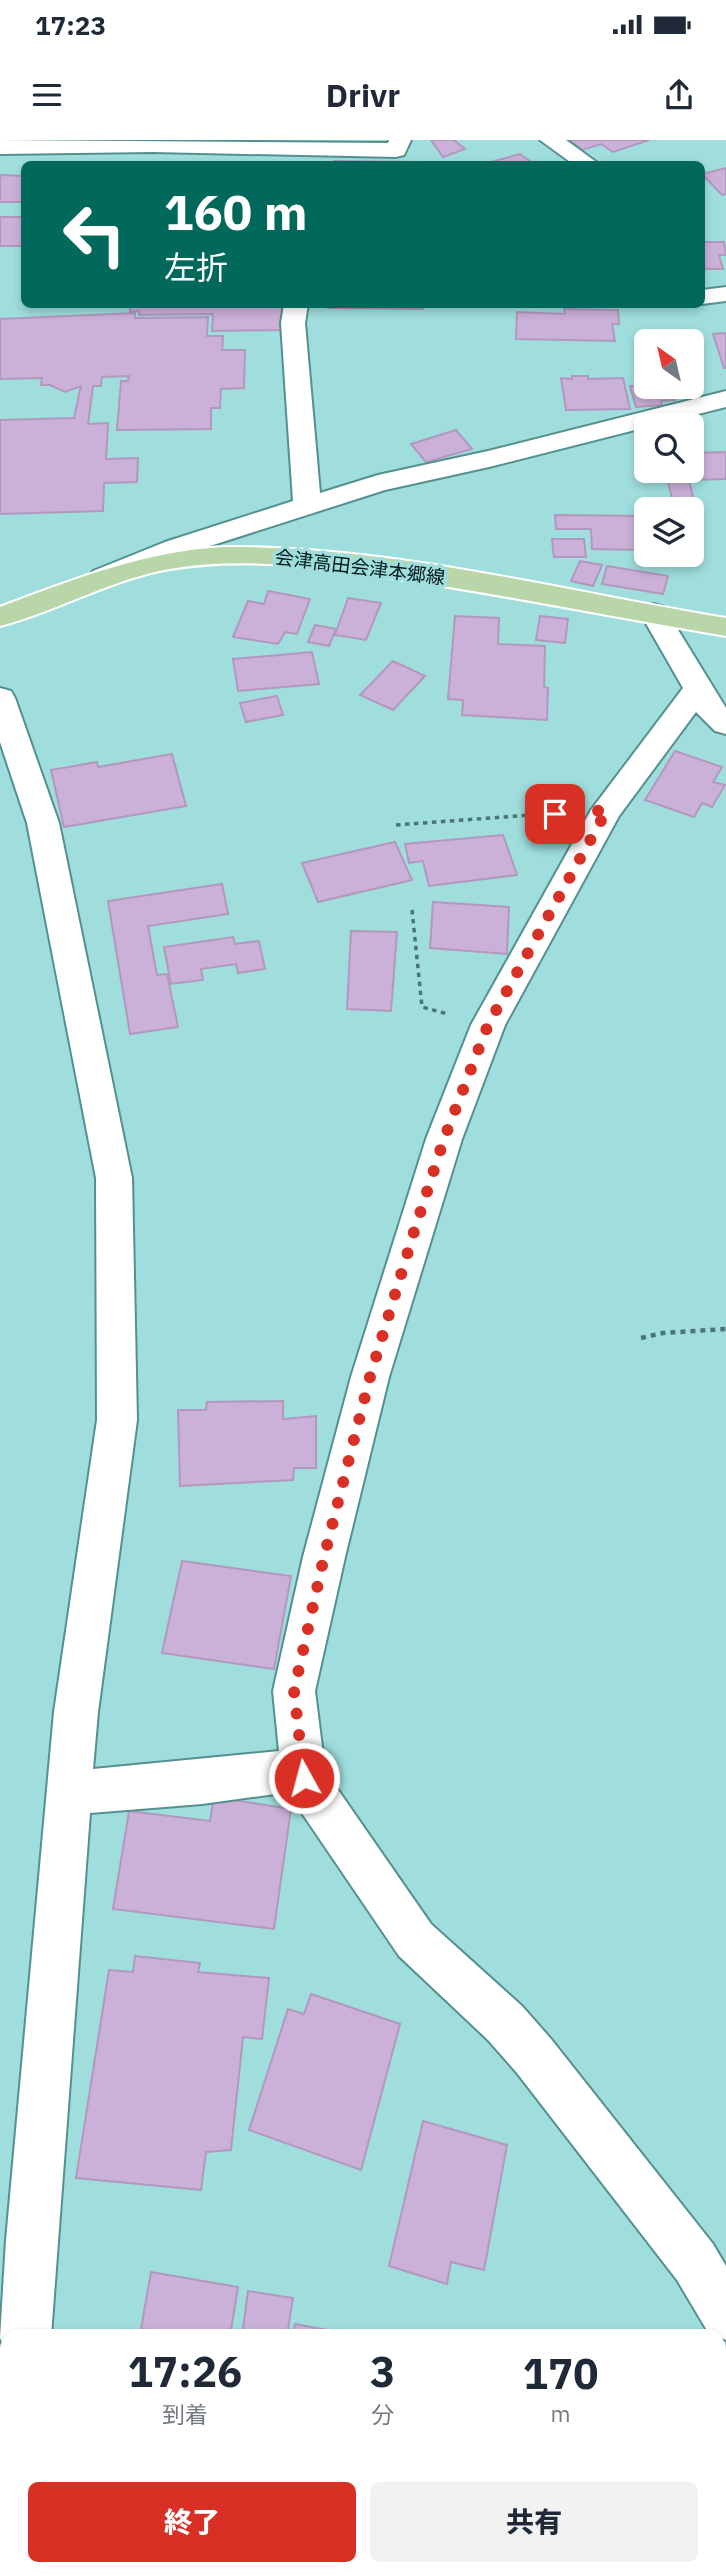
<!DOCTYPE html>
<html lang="ja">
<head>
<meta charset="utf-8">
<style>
  :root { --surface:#fff; --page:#f2f2f3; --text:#1f2937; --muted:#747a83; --accent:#d93025 }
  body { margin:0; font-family:"IBM Plex Sans","Noto Sans JP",sans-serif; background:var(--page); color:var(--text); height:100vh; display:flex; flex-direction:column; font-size:26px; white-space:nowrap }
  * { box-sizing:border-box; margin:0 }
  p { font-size:23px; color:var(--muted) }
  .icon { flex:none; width:38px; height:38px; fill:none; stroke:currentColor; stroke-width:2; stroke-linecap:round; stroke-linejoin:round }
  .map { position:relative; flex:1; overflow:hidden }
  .details { position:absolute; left:0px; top:2189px; width:726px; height:247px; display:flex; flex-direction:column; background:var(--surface); border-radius:21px 21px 0 0; box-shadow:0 4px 10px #0003 }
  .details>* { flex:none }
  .hud { position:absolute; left:21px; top:21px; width:684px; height:147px; border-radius:10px; box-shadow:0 4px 10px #0003; background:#00695c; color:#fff; overflow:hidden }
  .needle { width:46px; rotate:326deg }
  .controls { position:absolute; left:634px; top:189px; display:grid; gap:14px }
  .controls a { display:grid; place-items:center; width:70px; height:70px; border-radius:10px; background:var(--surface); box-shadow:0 4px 10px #0003; font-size:35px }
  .pin { position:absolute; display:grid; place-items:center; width:60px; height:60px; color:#fff; margin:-30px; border-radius:14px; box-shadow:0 4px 10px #0006 }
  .me { position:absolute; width:77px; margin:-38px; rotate:353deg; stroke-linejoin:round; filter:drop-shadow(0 0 5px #0008) }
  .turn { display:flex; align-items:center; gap:24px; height:147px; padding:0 28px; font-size:32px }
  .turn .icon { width:91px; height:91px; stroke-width:2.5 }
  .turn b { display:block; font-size:49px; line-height:60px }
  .eta { display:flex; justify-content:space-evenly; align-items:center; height:119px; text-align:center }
  .eta b { font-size:42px; font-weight:800; line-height:49px }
  .button { display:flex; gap:14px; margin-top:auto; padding:14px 28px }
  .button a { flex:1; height:80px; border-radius:10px; background:var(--accent); color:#fff; font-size:28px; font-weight:800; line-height:80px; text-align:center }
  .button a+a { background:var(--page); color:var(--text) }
  .status { display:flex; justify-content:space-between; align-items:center; height:49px; padding:0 35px; background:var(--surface); direction:ltr }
  .status svg { height:19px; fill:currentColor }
  header { display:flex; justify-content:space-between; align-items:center; height:91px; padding:0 28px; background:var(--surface); font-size:32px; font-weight:800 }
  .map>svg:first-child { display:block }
</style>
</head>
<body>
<div class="status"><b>17:23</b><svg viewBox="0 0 49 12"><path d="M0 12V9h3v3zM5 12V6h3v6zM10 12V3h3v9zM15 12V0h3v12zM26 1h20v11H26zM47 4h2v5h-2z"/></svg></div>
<header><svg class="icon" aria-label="menu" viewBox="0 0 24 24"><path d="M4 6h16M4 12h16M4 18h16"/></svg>Drivr<svg class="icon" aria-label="share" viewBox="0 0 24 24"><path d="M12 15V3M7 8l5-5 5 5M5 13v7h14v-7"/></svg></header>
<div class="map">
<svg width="726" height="2435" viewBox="0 0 726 2435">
  <rect width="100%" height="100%" fill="#9fdedd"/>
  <g fill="#cbb0d8" stroke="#b298bf" stroke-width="2">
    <path d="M431,0H454L465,9L443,17Z"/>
    <path d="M569,0H649L613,12L601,4L582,10Z"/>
    <path d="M520,14L534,24H484Z"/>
    <path d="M334,21L420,22L419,24H333Z"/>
    <path d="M726,28V54L722,55L702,34Z"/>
    <path d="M0,35L24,36V62H0Z"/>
    <rect x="0" y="77" width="24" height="29"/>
    <path d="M702,102H724L726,115H719L723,129H702Z"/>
    <path d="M130,164H283L282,190L212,191L213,174L139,175V171L130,172Z"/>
    <path d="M328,164H423V169L328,168Z"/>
    <path d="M564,169L618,170L619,184H612L615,201L516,199L517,172L565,174Z"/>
    <path d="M135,173V178L208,177L207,196H223L222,210H245L244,248L221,249L220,268H211V289L117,290L121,241H128L129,236L102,237L101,246H93L88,284L108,283L106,319L138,318L137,342L104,343L103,371L0,374V280L74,278L81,246L65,252L50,245H41L42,238L0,239V179Z"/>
    <path d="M726,193V228H724L713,194Z"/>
    <path d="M572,236H588V239L623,238L630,269L566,270L561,238L572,239Z"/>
    <path d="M630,246L673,249L675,260L661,261L662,265L636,267Z"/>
    <path d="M456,290L472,309L426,322L411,304Z"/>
    <path d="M726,312V339L689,340L686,331H691V313Z"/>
    <path d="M689,341L695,364L674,366L668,342Z"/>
    <path d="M555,375L646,376V410L592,409L591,389H556Z"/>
    <path d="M552,399H584L586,417H554Z"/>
    <path d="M580,421L602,425L593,446L571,441Z"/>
    <path d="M607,426L668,436L663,454L602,444Z"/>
    <path d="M268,451L310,459L297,494L285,492L278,504L233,497L248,461L264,464Z"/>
    <path d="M348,458L381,463L366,500L335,495Z"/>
    <path d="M455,476L499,478L498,504L545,506L544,547L548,548L547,580L462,575L463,560L448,559Z"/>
    <path d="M540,476L568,479L565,503L536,500Z"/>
    <path d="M315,485L336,489L329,506L308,502Z"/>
    <path d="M312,512L319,544L238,551L233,519Z"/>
    <path d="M393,521L425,536L393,570L360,555Z"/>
    <path d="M277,556L283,575L246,582L240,563Z"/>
    <path d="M675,611L722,627L713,642L725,645L712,667L702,663L694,677L645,660Z"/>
    <path d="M172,614L186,666L64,687L51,630L97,622L98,627Z"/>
    <path d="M503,695L517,735L429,746L423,721L409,723L405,704Z"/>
    <path d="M395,702L412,740L318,762L302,723Z"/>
    <path d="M222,744L228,774L148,786L157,835L167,834L178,887L130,894L108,761Z"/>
    <path d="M433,762L509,767L507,814L430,808Z"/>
    <path d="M351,791L397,792L391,871L347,869Z"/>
    <path d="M233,797L235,804L259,801L265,829L238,833L236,824L201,829L203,840L171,844L164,807Z"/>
    <path d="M283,1261V1279L316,1276V1328H294L293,1340L180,1346L178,1270H206L207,1262Z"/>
    <path d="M182,1421L291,1436L274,1529L162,1513Z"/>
    <path d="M214,1657L291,1669L274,1789L113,1769L129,1671L210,1681Z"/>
    <path d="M135,1816L200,1823L198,1832L269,1838L262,1899L243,1897L231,2010L206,2012L201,2050L76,2038L109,1830L133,1832Z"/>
    <path d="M311,1854L400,1884L361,2030L249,1990L288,1869L304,1874Z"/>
    <path d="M423,1981L507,2005L484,2130L451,2122L447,2144L389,2126Z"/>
    <path d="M151,2132L238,2147L230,2196H179L141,2189Z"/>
    <path d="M248,2151L293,2158L287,2196H242Z"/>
    <path d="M295,2184L359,2196H293Z"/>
    <path d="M157,2429H225L226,2435H158Z"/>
    <path d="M256,2429H511V2435H255Z"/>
  </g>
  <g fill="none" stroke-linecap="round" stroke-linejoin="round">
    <defs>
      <g id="minor">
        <path d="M0,0L388,3L389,0H411L404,15L396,17L152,12L0,14Z"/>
        <path d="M540,0H566L599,24H573Z"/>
        <path d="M726,147V161L702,164V150Z"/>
        <path d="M284,164H308L305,183L320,353L378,335L488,311L726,251V267L489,327L385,350L185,414L113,443L103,446L93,443L89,437L93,431L165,402L293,361L281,183Z"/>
        <path d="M654,464L664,467L726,568V594L715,591L696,572L619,676L505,885L462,999L389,1237L345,1417L315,1551L325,1631L431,1784L522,1866L551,1899L713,2104L726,2126V2200L708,2192L677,2140L517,1933L488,1900L399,1816L291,1657L275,1654L202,1664L90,1673L51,2196H7V2214L0,2198L6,2100L54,1572L97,1280L96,1038L27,683L0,602V548L11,551L15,558L59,683L132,1038L137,1280L98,1572L93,1629L279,1611L273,1551L303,1417L351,1237L426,999L471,885L591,670L683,548L640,473L644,467Z"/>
        <path d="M7,2403V2429H38V2435H0V2406Z"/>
      </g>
      <path id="major" d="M222,407C389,405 562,451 726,478V496C616,478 507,455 397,439C323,428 245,416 170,429C111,439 58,471 0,486V467C74,439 143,412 222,407Z"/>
    </defs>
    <use href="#minor" stroke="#549090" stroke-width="4"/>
    <use href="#major" stroke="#fff" stroke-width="4"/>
    <g stroke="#4b7575" stroke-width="3.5" stroke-dasharray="4.5 4.5" stroke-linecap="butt">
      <path d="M396,685L558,673"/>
      <path d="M412,770L422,867L448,874"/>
    </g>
    <path stroke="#4b7575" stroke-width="4.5" stroke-dasharray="5 5" stroke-linecap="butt" d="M641,1198L663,1193L726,1189"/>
    <use href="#minor" fill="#fff" fill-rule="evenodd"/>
    <use href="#major" fill="#b9d6a9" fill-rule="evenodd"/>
  </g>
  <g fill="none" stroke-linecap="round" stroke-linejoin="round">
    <path stroke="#d93025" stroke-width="12" stroke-dasharray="0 21.6" d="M304,1638L294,1551L324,1417L370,1237L413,1095L444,999L488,885L607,670L555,674"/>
  </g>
  <g text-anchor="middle" stroke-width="7" stroke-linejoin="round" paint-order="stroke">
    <g font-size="19" fill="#001717" stroke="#9fdedd">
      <text transform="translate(360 427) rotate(7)" y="7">会津高田会津本郷線</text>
    </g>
  </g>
</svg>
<div class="controls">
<a><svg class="needle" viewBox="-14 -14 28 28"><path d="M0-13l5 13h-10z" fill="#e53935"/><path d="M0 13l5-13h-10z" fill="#747a83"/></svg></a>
<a><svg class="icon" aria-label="search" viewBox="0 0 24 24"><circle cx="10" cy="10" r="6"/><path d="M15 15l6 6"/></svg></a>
<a><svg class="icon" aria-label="layers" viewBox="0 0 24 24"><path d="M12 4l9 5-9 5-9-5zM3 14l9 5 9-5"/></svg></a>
</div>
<div class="pin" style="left:555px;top:674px;background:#d93025"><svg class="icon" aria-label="arrive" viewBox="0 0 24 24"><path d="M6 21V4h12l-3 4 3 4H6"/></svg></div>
<svg class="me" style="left:304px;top:1638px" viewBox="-20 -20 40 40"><circle r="17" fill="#d93025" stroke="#fff" stroke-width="3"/><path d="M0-11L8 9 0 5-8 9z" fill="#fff"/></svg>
<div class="hud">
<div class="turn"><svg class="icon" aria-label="left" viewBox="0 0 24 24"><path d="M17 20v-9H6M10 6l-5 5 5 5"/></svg><div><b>160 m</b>左折</div></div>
</div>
<section class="details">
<div class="eta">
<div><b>17:26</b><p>到着</p></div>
<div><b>3</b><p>分</p></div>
<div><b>170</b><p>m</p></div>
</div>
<div class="button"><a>終了</a><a>共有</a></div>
</section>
</div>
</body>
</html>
